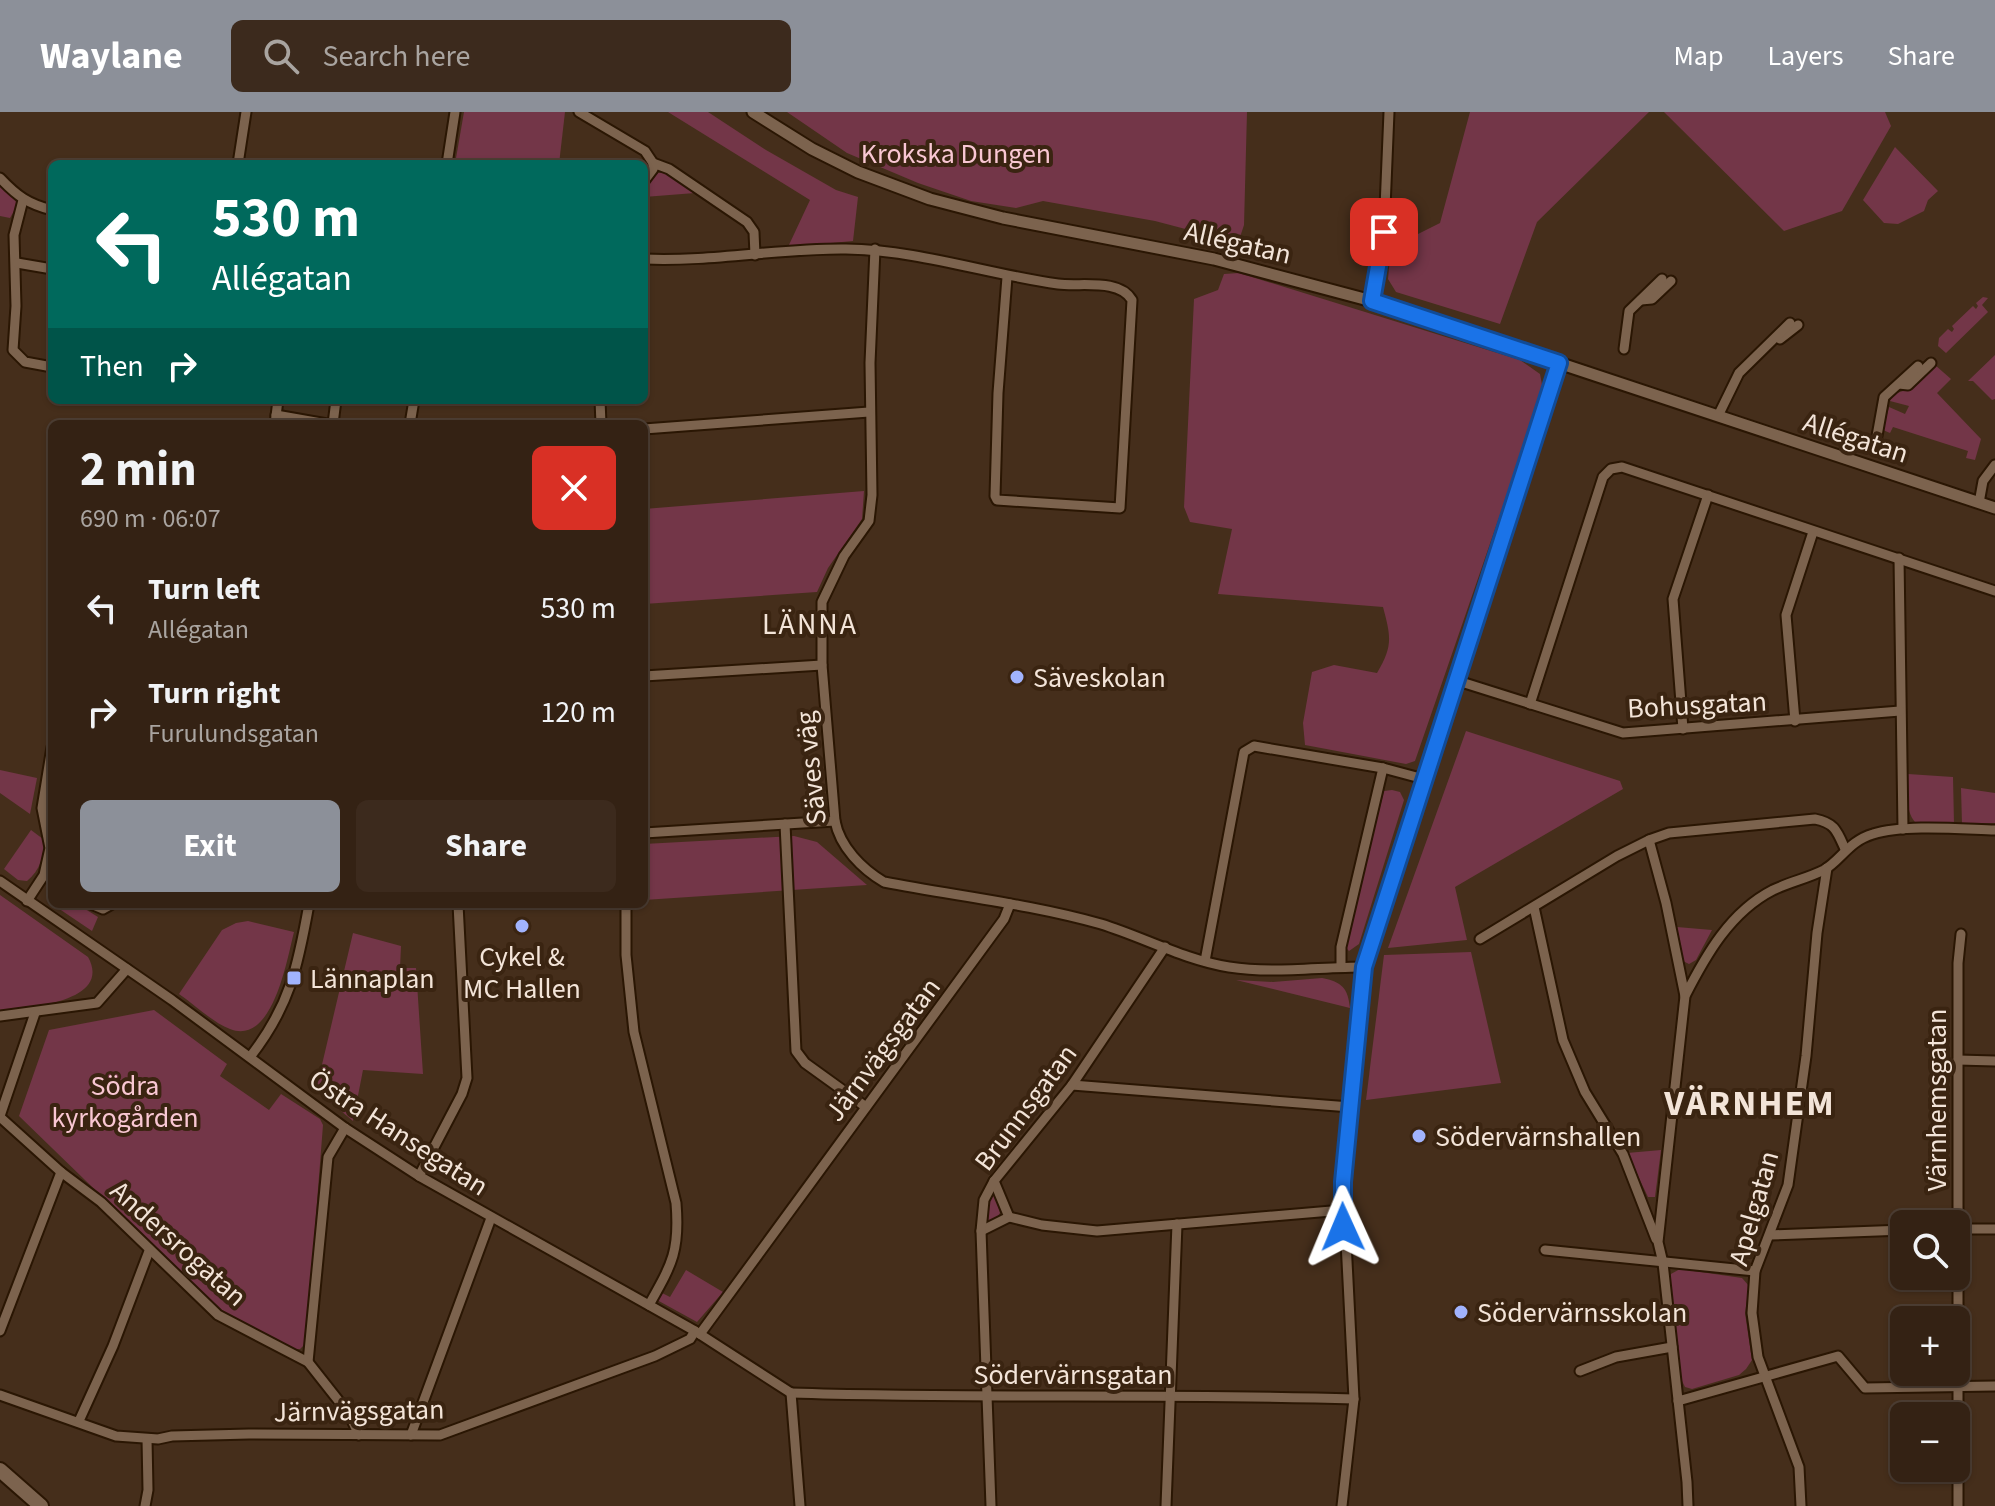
<!DOCTYPE html>
<html lang="en">
<head>
<meta charset="utf-8">
<style>
  :root { --surface:#342214; --page:#3c2a1d; --text:#f1f3f6; --muted:#a9a4a0; --line:#4e3f34; --accent:#8c9099 }
  body { margin:0; font-family:"Source Sans 3",sans-serif; background:var(--page); color:var(--text); height:100vh; display:flex; flex-direction:column; font-size:30px; white-space:nowrap }
  * { box-sizing:border-box; margin:0 }
  p { font-size:26px; color:var(--muted) }
  .icon { flex:none; width:44px; height:44px; fill:none; stroke:currentColor; stroke-width:2; stroke-linecap:round; stroke-linejoin:round }
  .map { position:relative; flex:1; overflow:hidden }
  .sheet { position:absolute; left:48px; top:308px; width:600px; height:488px; display:flex; flex-direction:column; background:var(--surface); border-radius:12px; box-shadow:0 2px 6px #0004,0 0 0 2px var(--line) }
  .sheet>* { flex:none }
  .hud { position:absolute; left:48px; top:48px; width:600px; height:244px; border-radius:12px; box-shadow:0 2px 6px #0004,0 0 0 2px var(--line); background:#00695c; color:#fff; overflow:hidden }
  .controls { position:absolute; left:1890px; top:1098px; display:grid; gap:16px }
  .controls a { display:grid; place-items:center; width:80px; height:80px; border-radius:12px; background:var(--surface); box-shadow:0 2px 6px #0004,0 0 0 2px var(--line); font-size:40px }
  .pin { position:absolute; display:grid; place-items:center; width:68px; height:68px; color:#fff; margin:-34px; border-radius:16px; box-shadow:0 4px 12px #0006 }
  .me { position:absolute; width:88px; margin:-44px; rotate:359deg; stroke-linejoin:round; filter:drop-shadow(0 0 6px #0008) }
  .turn { display:flex; align-items:center; gap:28px; height:168px; padding:0 32px; font-size:36px }
  .turn .icon { width:104px; height:104px; stroke-width:2.5 }
  .turn b { display:block; font-size:56px; line-height:68px }
  .then { display:flex; align-items:center; height:76px; padding:0 32px; background:#0003; gap:16px; font-size:30px }
  .round { display:grid; place-items:center; flex:none; width:84px; height:84px; border-radius:12px; background:var(--page) }
  .summary { display:flex; align-items:center; justify-content:space-between; height:136px; padding:0 32px }
  h1 { font-size:48px; font-weight:700; line-height:60px }
  .primary-button { display:flex; gap:16px; margin-top:auto; padding:16px 32px }
  .primary-button a { flex:1; height:92px; border-radius:12px; background:var(--accent); color:#fff; font-size:32px; font-weight:700; line-height:92px; text-align:center }
  .primary-button a+a { background:var(--page); color:var(--text) }
  ul { padding:0; list-style:none }
  li { display:flex; align-items:center; gap:24px; height:104px; padding:0 32px }
  li div { flex:1 }
  li b { display:block; font-size:30px }
  li em { font-style:normal }
  header { display:flex; align-items:center; gap:48px; box-sizing:border-box; height:112px; padding:0 40px; background:var(--accent); color:#fff }
  header strong { font-size:38px }
  nav { display:flex; gap:44px; margin-inline-start:auto; font-size:28px }
  .search { width:560px; height:72px; background:var(--page); display:flex; align-items:center; gap:20px; box-sizing:border-box; padding:0 28px; border-radius:12px; color:var(--muted); font-size:30px }
  .map>svg:first-child { display:block }
</style>
</head>
<body>
<header>
<strong>Waylane</strong>
<div class="search"><svg class="icon" aria-label="search" viewBox="0 0 24 24"><circle cx="10" cy="10" r="6"/><path d="M15 15l6 6"/></svg>Search here</div>
<nav><a>Map</a><a>Layers</a><a>Share</a></nav>
</header>
<div class="map">
<svg width="1995" height="1394" viewBox="0 0 1995 1394">
  <rect width="100%" height="100%" fill="#452e1b"/>
  <g fill="#733648">
    <path d="M464,0H565L559,52H455Z"/>
    <path d="M668,0H708L766,38L836,78L858,85L853,129L788,135L810,88Z"/>
    <path d="M787,0H1247L1244,113L1240,125L1231,129L1155,109L1043,89L1016,96L971,89L918,71L847,41Z"/>
    <path d="M1470,0H1649L1537,110L1500,212L1396,180L1388,167L1392,123L1414,124L1440,111Z"/>
    <path d="M1664,0H1885L1891,14L1842,99L1784,119Z"/>
    <path d="M1895,35L1938,79L1928,88L1924,99L1898,112L1884,111L1863,88Z"/>
    <path d="M658,61H668L695,81L644,85V77Z"/>
    <path d="M0,72L18,92L10,106L0,104Z"/>
    <path d="M1239,161L1520,248L1540,262L1543,278L1415,649L1406,652L1305,633L1303,611L1312,560L1334,553L1377,561C1393,534 1391,525 1383,495L1218,482L1232,417L1190,410L1184,395L1194,187L1218,178L1224,162Z"/>
    <path d="M1983,185L1988,186L1982,193L1988,200L1946,241L1938,234L1939,226L1948,217L1952,220L1954,217L1952,214L1973,194L1976,197L1978,194L1976,191Z"/>
    <path d="M1995,243V287L1992,288L1973,269H1968Z"/>
    <path d="M1935,253L1951,267L1937,281L1981,327L1975,348L1966,346L1968,339L1893,315L1890,321L1883,318L1889,295L1905,302L1909,294L1890,289L1894,282L1912,276Z"/>
    <path d="M864,379L862,407L828,456L817,480L644,492V397Z"/>
    <path d="M1466,619L1620,669L1623,677L1455,775L1467,828L1388,836Z"/>
    <path d="M0,658L37,666L30,702L0,681Z"/>
    <path d="M1908,662L1953,665L1954,712L1918,713C1904,701 1908,680 1908,662Z"/>
    <path d="M1961,676L1995,681V711L1962,712Z"/>
    <path d="M1392,678L1400,680L1404,688L1359,832L1349,839L1345,835L1384,679Z"/>
    <path d="M31,718L43,727C45,744 40,758 27,769L18,768L4,757Z"/>
    <path d="M794,724L817,730L867,773L644,788V732Z"/>
    <path d="M0,783L88,845C113,890 28,896 0,898Z"/>
    <path d="M52,792H77L98,805L92,819Z"/>
    <path d="M248,809L294,820C287,847 273,934 230,917C212,910 195,893 179,882L222,818L236,811Z"/>
    <path d="M1677,815L1712,818L1696,848L1689,852L1683,849Z"/>
    <path d="M353,821L401,834L400,856H416L423,962L363,958L353,1009L316,978Z"/>
    <path d="M1471,840L1501,971L1366,988L1384,843Z"/>
    <path d="M1322,866C1342,870 1348,876 1350,896L1236,868L1273,870Z"/>
    <path d="M154,898L227,952L220,964L269,998L281,982L320,1007L323,1013L306,1231L300,1237H293L220,1199L19,1004L49,918Z"/>
    <path d="M1661,1038L1655,1085H1648L1627,1041Z"/>
    <path d="M992,1080L995,1081L1000,1101L996,1107L986,1112L988,1089Z"/>
    <path d="M1680,1157L1742,1166L1749,1174L1745,1201L1752,1248L1746,1257L1739,1263L1692,1277L1685,1275L1681,1267L1670,1168L1671,1162Z"/>
    <path d="M686,1158L723,1180L697,1210L657,1188L662,1181L670,1185Z"/>
  </g>
  <g fill="none" stroke-linecap="round" stroke-linejoin="round">
    <defs>
      <g id="minor">
        <path d="M579,0L645,39L653,51"/>
        <path d="M238,52L246,0"/>
        <path d="M447,52L455,0"/>
        <path d="M0,66C17,84 28,92 52,98"/>
        <path d="M644,69L653,57V51L669,57L747,110L754,120L755,143"/>
        <path d="M23,88L14,123L16,194L13,238L25,250L52,255"/>
        <path d="M875,137L870,251L872,383L869,409L844,444L822,490V553L835,709C840,735 862,757 884,770C956,784 1030,792 1101,812C1143,825 1185,848 1229,855C1272,862 1319,855 1364,855"/>
        <path d="M644,147C712,150 779,136 846,137C918,138 987,162 1058,172C1080,175 1119,166 1132,188L1120,396L997,388L995,384L998,281L1007,165"/>
        <path d="M17,151L52,157"/>
        <path d="M1641,188L1652,187L1671,169"/>
        <path d="M1372,189L1384,120L1389,0"/>
        <path d="M1780,227L1798,213"/>
        <path d="M1624,237L1629,199L1662,167"/>
        <path d="M1899,272L1908,273L1931,251"/>
        <path d="M600,288L601,312"/>
        <path d="M276,303L327,312"/>
        <path d="M1718,304L1739,261L1790,211"/>
        <path d="M275,312L278,288"/>
        <path d="M333,312L336,288"/>
        <path d="M410,312L414,288"/>
        <path d="M644,317L869,300"/>
        <path d="M1877,324L1884,285L1918,254"/>
        <path d="M1979,391L1983,369L1995,353"/>
        <path d="M1899,446L1903,717"/>
        <path d="M644,564L822,553"/>
        <path d="M1455,568L1623,621L1900,599"/>
        <path d="M1530,592L1603,365L1611,357L1622,355L1995,479"/>
        <path d="M1795,609L1786,503L1813,420"/>
        <path d="M1683,617L1673,487L1708,383"/>
        <path d="M785,712L796,939L805,951L866,995"/>
        <path d="M644,721L835,709"/>
        <path d="M1649,728L1666,791L1685,884"/>
        <path d="M0,769L172,888L345,1016L419,1064L695,1219L791,1281"/>
        <path d="M27,789L44,763L50,736L42,696L52,635"/>
        <path d="M91,792L103,797L112,792"/>
        <path d="M626,792V843L634,920L676,1091C680,1139 672,1152 649,1193"/>
        <path d="M1534,795L1563,928L1585,980L1623,1042L1656,1127"/>
        <path d="M1480,827L1617,744L1649,728L1669,721L1815,707C1835,711 1837,719 1845,737"/>
        <path d="M1205,849L1244,640L1254,634L1383,656L1424,667"/>
        <path d="M1341,855V835L1383,656"/>
        <path d="M0,904L97,891L127,857"/>
        <path d="M250,945C290,894 298,854 309,792"/>
        <path d="M1958,948L1995,949"/>
        <path d="M1072,973L1350,995"/>
        <path d="M0,1004L35,901"/>
        <path d="M0,1005L61,1060L101,1090L218,1203L308,1250L349,1302L359,1323"/>
        <path d="M419,1064L462,982L467,966L458,792"/>
        <path d="M1009,1105L1042,1113L1097,1119L1343,1098"/>
        <path d="M1956,1117H1995"/>
        <path d="M981,1119L1009,1105L994,1069"/>
        <path d="M1770,1123L1904,1118"/>
        <path d="M1545,1138L1755,1159"/>
        <path d="M0,1219L61,1060"/>
        <path d="M700,1222L1004,807L1010,792"/>
        <path d="M308,1250L328,1045L345,1016"/>
        <path d="M1580,1259L1616,1245L1672,1235"/>
        <path d="M791,1281C979,1287 1166,1281 1354,1287"/>
        <path d="M791,1281L800,1394"/>
        <path d="M0,1283L116,1324L158,1327L172,1324L249,1322L440,1323L655,1244L690,1227L695,1219"/>
        <path d="M1678,1289L1838,1244L1865,1276L1995,1274"/>
        <path d="M79,1309L113,1234L149,1139"/>
        <path d="M411,1323L491,1106"/>
        <path d="M145,1394L148,1378L147,1327"/>
        <path d="M991,1394L981,1119L984,1088L994,1069L1072,973L1165,835"/>
        <path d="M1166,1394L1177,1112"/>
        <path d="M1342,1394L1354,1287L1343,1070L1364,855L1559,251"/>
        <path d="M1688,1394L1687,1370L1663,1151L1658,1130L1685,884C1706,843 1730,800 1773,778C1790,770 1808,766 1824,758C1841,748 1849,729 1873,722C1904,712 1961,717 1995,718"/>
        <path d="M1801,1394L1799,1355L1758,1245L1752,1201L1755,1159L1788,1073L1806,944L1817,821L1827,756"/>
        <path d="M1958,1394V851L1961,822"/>
      </g>
      <path id="tertiary" d="M753,0L812,37L858,60L930,87L1003,106L1214,147L1372,189L1995,396"/>
      <path id="secondary" d="M0,1358L41,1394"/>
    </defs>
    <use href="#minor" stroke="#2a1603" stroke-width="13"/>
    <use href="#tertiary" stroke="#2a1603" stroke-width="15"/>
    <use href="#secondary" stroke="#2a1603" stroke-width="18"/>
    <use href="#minor" stroke="#7c634e" stroke-width="9"/>
    <use href="#tertiary" stroke="#7c634e" stroke-width="11"/>
    <use href="#secondary" stroke="#7c634e" stroke-width="14"/>
  </g>
  <g fill="none" stroke-linecap="round" stroke-linejoin="round">
    <defs>
      <path id="route" d="M1343,1115V1070L1364,855L1559,251L1372,189L1384,120"/>
    </defs>
    <use href="#route" stroke="#114b97" stroke-width="20"/>
    <use href="#route" stroke="#1a73e8" stroke-width="14"/>
  </g>
  <g fill="#a1b3fd" stroke="#3a2411" stroke-width="3">
    <circle cx="1017" cy="565" r="8"/>
    <circle cx="522" cy="814" r="8"/>
    <rect x="286" y="858" width="16" height="16" rx="4"/>
    <circle cx="1419" cy="1024" r="8"/>
    <circle cx="1461" cy="1200" r="8"/>
  </g>
  <g text-anchor="middle" stroke-width="8" stroke-linejoin="round" paint-order="stroke">
    <g font-size="28" fill="#f9c7d3" stroke="#3a2411">
      <text x="956" y="51">Krokska Dungen</text>
      <text x="125" y="983">Södra<tspan x="125" dy="32">kyrkogården</tspan></text>
    </g>
    <g font-size="28" fill="#f3e4d8" stroke="#3a2411">
      <text transform="translate(1238 130) rotate(13)" y="10">Allégatan</text>
      <text transform="translate(1856 325) rotate(18)" y="10">Allégatan</text>
      <text transform="translate(1697 592) rotate(-3)" y="10">Bohusgatan</text>
      <text transform="translate(810 656) rotate(-96)" y="10">Säves väg</text>
      <text transform="translate(882 937) rotate(-53)" y="10">Järnvägsgatan</text>
      <text transform="translate(1936 988) rotate(-90)" y="10">Värnhemsgatan</text>
      <text transform="translate(1025 995) rotate(-53)" y="10">Brunnsgatan</text>
      <text transform="translate(399 1020) rotate(33)" y="10">Östra Hansegatan</text>
      <text transform="translate(1753 1096) rotate(-74)" y="10">Apelgatan</text>
      <text transform="translate(179 1131) rotate(42)" y="10">Andersrogatan</text>
      <text x="1073" y="1272">Södervärnsgatan</text>
      <text transform="translate(359 1298) rotate(-1)" y="10">Järnvägsgatan</text>
    </g>
    <g font-size="28" fill="#f3e4d8" stroke="#3a2411" text-anchor="start">
      <text x="1033" y="575">Säveskolan</text>
      <text x="522" y="854" text-anchor="middle">Cykel &amp;<tspan x="522" dy="32">MC Hallen</tspan></text>
      <text x="310" y="876">Lännaplan</text>
      <text x="1435" y="1034">Södervärnshallen</text>
      <text x="1477" y="1210">Södervärnsskolan</text>
    </g>
    <g font-size="30" letter-spacing="2" fill="#f3e4d8" stroke="#3a2411">
      <text x="810" y="522">LÄNNA</text>
    </g>
    <g font-size="36" font-weight="bold" letter-spacing="2" fill="#f3e4d8" stroke="#3a2411">
      <text x="1750" y="1003">VÄRNHEM</text>
    </g>
  </g>
</svg>
<div class="controls">
<a><svg class="icon" aria-label="search" viewBox="0 0 24 24"><circle cx="10" cy="10" r="6"/><path d="M15 15l6 6"/></svg></a>
<a>+</a>
<a>−</a>
</div>
<div class="pin" style="left:1384px;top:120px;background:#d93025"><svg class="icon" aria-label="arrive" viewBox="0 0 24 24"><path d="M6 21V4h12l-3 4 3 4H6"/></svg></div>
<svg class="me" style="left:1343px;top:1115px" viewBox="-20 -20 40 40"><path d="M0-17L14 15 0 8-14 15z" fill="#1a73e8" stroke="#fff" stroke-width="4"/></svg>
<div class="hud">
<div class="turn"><svg class="icon" aria-label="left" viewBox="0 0 24 24"><path d="M17 20v-9H6M10 6l-5 5 5 5"/></svg><div><b>530 m</b>Allégatan</div></div>
<div class="then">Then<svg class="icon" aria-label="right" viewBox="0 0 24 24"><path d="M7 20v-9h11M14 6l5 5-5 5"/></svg></div>
</div>
<section class="sheet">
<div class="summary"><div><h1>2 min</h1><p>690 m · 06:07</p></div><a class="round" style="background:#d93025;color:#fff"><svg class="icon" aria-label="close" viewBox="0 0 24 24"><path d="M6 6l12 12M18 6L6 18"/></svg></a></div>
<ul>
<li><svg class="icon" aria-label="left" viewBox="0 0 24 24"><path d="M17 20v-9H6M10 6l-5 5 5 5"/></svg><div><b>Turn left</b><p>Allégatan</p></div><em>530 m</em></li>
<li><svg class="icon" aria-label="right" viewBox="0 0 24 24"><path d="M7 20v-9h11M14 6l5 5-5 5"/></svg><div><b>Turn right</b><p>Furulundsgatan</p></div><em>120 m</em></li>
</ul>
<div class="primary-button"><a>Exit</a><a>Share</a></div>
</section>
</div>
</body>
</html>
